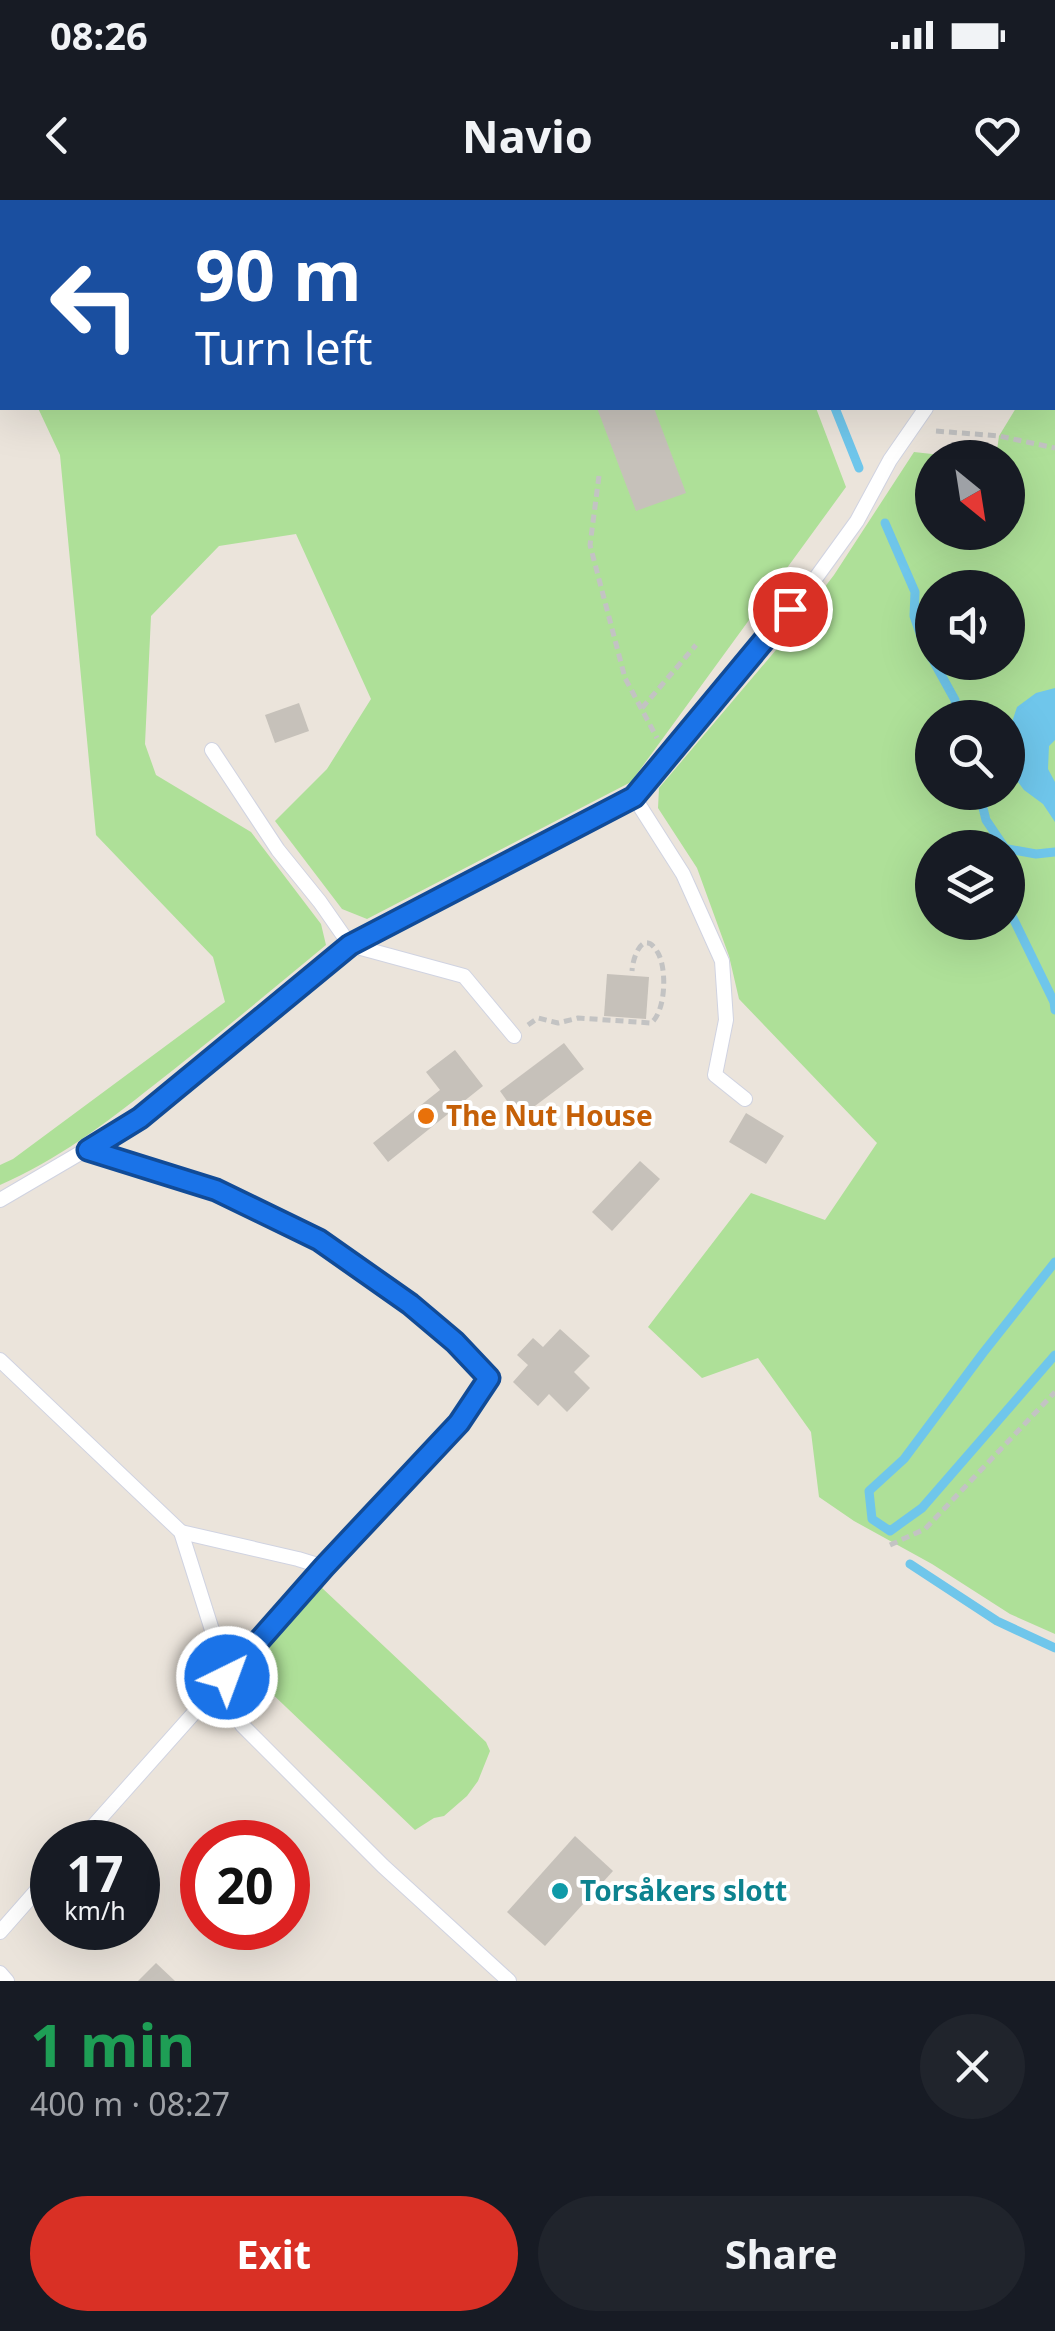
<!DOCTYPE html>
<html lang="en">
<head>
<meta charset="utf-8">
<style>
  :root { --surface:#171b24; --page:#20242c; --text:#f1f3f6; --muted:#9ea1a6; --accent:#d93025 }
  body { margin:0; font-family:"Noto Sans",sans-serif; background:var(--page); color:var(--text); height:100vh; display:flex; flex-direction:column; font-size:38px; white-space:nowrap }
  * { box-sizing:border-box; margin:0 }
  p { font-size:32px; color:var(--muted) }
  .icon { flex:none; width:55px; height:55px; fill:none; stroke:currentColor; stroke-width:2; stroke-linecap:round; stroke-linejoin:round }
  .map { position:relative; height:1781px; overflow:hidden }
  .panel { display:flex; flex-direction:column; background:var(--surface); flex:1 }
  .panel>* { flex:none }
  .top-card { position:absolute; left:0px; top:0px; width:1055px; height:210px; box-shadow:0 10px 40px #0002; background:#1a4fa0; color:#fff; overflow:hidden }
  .needle { width:65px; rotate:150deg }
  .fabs { position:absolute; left:915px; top:240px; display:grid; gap:20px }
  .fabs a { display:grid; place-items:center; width:110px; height:110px; border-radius:50%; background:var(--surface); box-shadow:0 10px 40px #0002; font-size:50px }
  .speed { position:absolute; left:30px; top:1620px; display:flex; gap:20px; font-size:50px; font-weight:700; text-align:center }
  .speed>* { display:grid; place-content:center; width:130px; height:130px; border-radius:50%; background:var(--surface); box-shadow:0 10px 40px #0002; line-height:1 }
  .speed small { font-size:25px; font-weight:400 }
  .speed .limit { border:15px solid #d22; background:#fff; color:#111 }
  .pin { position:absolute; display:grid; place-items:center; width:85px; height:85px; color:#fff; margin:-42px; border:5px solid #fff; border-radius:50%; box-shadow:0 2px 10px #0007 }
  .me { position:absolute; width:110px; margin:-55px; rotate:42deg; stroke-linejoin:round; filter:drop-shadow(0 0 8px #0008) }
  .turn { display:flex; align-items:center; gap:35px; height:210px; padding:0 30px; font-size:45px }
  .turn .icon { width:130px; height:130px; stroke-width:2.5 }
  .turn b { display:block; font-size:70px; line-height:85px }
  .round { display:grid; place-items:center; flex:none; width:105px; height:105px; border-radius:52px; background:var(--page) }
  .head { display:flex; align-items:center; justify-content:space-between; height:170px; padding:0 30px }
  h1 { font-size:60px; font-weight:700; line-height:75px; color:#1e9e55 }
  .primary-button { display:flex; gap:20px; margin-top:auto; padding:20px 30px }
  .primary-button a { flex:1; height:115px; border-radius:60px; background:var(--accent); color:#fff; font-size:40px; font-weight:700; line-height:115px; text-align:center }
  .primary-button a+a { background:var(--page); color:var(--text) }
  .status { display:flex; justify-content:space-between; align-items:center; height:70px; padding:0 50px; background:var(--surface); direction:ltr }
  .status svg { height:28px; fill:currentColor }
  header { display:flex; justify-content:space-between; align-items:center; height:130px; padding:0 30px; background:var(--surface); font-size:45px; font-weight:700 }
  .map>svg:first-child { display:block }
</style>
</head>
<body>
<div class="status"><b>08:26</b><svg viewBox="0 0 49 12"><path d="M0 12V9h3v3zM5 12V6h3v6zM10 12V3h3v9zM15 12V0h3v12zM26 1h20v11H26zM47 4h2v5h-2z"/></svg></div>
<header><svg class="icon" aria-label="back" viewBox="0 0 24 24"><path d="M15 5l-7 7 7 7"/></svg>Navio<svg class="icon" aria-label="heart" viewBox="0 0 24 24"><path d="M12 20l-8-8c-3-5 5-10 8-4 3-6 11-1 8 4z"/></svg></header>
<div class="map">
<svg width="1055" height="1781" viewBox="0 0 1055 1781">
  <rect width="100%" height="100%" fill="#ebe4db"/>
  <g fill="#aee098" fill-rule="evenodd">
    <path d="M0,0H738L739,2H2V159L0,156Z"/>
    <path d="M1055,136V1434L1010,1414L932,1364L854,1321L819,1297L811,1232L758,1158L702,1178L648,1127L751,993L825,1020L877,943L739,799L729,756L697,668L658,608L659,588L781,444L834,375L914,252L959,257L932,258V332H1008V258L996,257L999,236L1016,208H1052V141ZM932,388H1008V462H932ZM932,518H1008V592H932ZM932,648H1008V722H932Z"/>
    <path d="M38,208H816L846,287L631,582L367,719L342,709L275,621L327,569L371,499L296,334L219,346L151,416L145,544L156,575L251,632L321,724L326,745C269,792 212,840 154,885C106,923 56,961 0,985V965L13,959L225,802L213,757L96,635L60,255Z"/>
    <path d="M321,1387L486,1542L490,1551L478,1581L467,1596L444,1616L434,1618L415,1630L245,1468Z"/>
  </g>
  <path fill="#6fc6eb" d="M1055,488V540L1049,546L1048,569L1055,582V622L1043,604L1024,590L1010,571L1012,522L1017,507L1036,493Z"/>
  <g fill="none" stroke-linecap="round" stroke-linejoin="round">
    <g stroke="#6fc6eb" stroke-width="9">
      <path d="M769,0V2"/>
      <path d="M835,208L859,268"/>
      <path d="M885,323L915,392L914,416L923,442L932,459"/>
      <path d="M934,462L955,500L957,518"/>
      <path d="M979,592L986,620L1005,648"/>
      <path d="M1008,649L1036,654L1055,652"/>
      <path d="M1008,667L1012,716L1054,802L1055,810"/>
      <path d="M1055,1062L983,1153L904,1259L869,1291L872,1319L890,1331L922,1308L1055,1155"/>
      <path d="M910,1364L997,1421L1055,1448"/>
    </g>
  </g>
  <g fill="#c6c1ba">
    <path d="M597,208H654L686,293L636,311Z"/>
    <path d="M299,503L309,531L275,543L265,515Z"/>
    <path d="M607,774L649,777L646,819L604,816Z"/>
    <path d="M564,843L584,869L519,918L500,891Z"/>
    <path d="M455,850L483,886L388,962L373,943L440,890L426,872Z"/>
    <path d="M746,913L784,936L766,964L729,942Z"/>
    <path d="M640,961L660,979L612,1031L592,1012Z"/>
    <path d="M560,1129L590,1156L574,1172L590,1188L567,1212L549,1194L538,1206L513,1182L528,1165L517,1155L533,1138L543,1147Z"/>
    <path d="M575,1636L613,1671L545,1746L507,1712Z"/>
    <path d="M156,1763L175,1781H138Z"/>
  </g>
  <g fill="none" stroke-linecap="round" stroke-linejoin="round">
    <defs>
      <g id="service">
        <path d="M1052,25L1055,21"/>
        <path d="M212,550L278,650L320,702L350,745L634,597L815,379L857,321L890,260L926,208"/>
        <path d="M634,597L683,674L722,761L726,820L715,875L745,899"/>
        <path d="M0,1000L140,918L350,745L464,776L514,836"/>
        <path d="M0,1160L181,1332L242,1525L383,1666L509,1781"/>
        <path d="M181,1332L298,1359L324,1367"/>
        <path d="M79,1642L324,1367L459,1223L489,1178L455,1142L410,1103L319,1040L216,990L88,950"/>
        <path d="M0,1732L52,1673"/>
        <path d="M0,1773L7,1781"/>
      </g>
    </defs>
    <use href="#service" stroke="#d0d3e1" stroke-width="16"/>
    <g stroke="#c3c3c3" stroke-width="5" stroke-dasharray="8 5" stroke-linecap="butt">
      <path d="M939,0L940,2"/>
      <path d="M936,231L999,236L1055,248"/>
      <path d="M599,276L590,345L625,478L657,538"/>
      <path d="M642,508L696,445"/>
      <path d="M528,825L538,818L558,823L578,818L651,823C666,811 667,769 658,753C644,728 633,755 632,771"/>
      <path d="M890,1345L925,1329L1055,1192"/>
    </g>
    <use href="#service" stroke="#fff" stroke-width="14"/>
  </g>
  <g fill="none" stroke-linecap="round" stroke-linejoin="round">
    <defs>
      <path id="route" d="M227,1477L324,1367L459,1223L489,1178L455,1142L410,1104L319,1040L216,990L88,950L140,918L350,745L634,597L790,409"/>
    </defs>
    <use href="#route" stroke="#114b97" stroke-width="25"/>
    <use href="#route" stroke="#1a73e8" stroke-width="18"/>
  </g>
  <circle fill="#e8710a" stroke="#fff" stroke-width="4" cx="426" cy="916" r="10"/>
  <circle fill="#0f9aa8" stroke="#fff" stroke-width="4" cx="560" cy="1691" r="10"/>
  <g text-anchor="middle" stroke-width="8" stroke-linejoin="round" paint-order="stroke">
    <g font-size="28" font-weight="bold" fill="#c56008" stroke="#fff" text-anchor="start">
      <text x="446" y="926">The Nut House</text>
    </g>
    <g font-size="28" font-weight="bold" fill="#0d838f" stroke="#fff" text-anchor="start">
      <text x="580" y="1701">Torsåkers slott</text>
    </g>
  </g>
</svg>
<div class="fabs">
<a><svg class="needle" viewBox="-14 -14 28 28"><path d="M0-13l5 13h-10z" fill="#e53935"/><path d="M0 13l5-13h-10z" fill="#9ea1a6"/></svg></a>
<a><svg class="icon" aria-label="sound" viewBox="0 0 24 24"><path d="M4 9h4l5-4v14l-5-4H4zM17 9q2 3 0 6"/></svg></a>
<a><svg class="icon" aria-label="search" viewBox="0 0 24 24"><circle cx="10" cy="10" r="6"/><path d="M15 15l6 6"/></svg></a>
<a><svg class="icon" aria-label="layers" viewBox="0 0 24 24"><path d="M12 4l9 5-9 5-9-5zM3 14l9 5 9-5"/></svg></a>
</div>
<div class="speed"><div>17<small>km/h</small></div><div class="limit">20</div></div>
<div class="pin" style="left:790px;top:409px;background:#d93025"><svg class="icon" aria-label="arrive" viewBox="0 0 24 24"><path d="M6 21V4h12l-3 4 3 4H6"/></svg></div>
<svg class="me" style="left:227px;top:1477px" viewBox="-20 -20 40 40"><circle r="17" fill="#1a73e8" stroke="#fff" stroke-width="3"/><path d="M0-11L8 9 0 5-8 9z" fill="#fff"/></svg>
<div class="top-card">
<div class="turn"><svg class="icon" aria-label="left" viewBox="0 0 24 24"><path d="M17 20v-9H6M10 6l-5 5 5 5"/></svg><div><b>90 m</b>Turn left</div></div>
</div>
</div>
<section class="panel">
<div class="head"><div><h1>1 min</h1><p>400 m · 08:27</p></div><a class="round"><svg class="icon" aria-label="close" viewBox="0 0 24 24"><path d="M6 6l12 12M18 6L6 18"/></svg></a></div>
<div class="primary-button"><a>Exit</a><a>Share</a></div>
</section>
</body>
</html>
